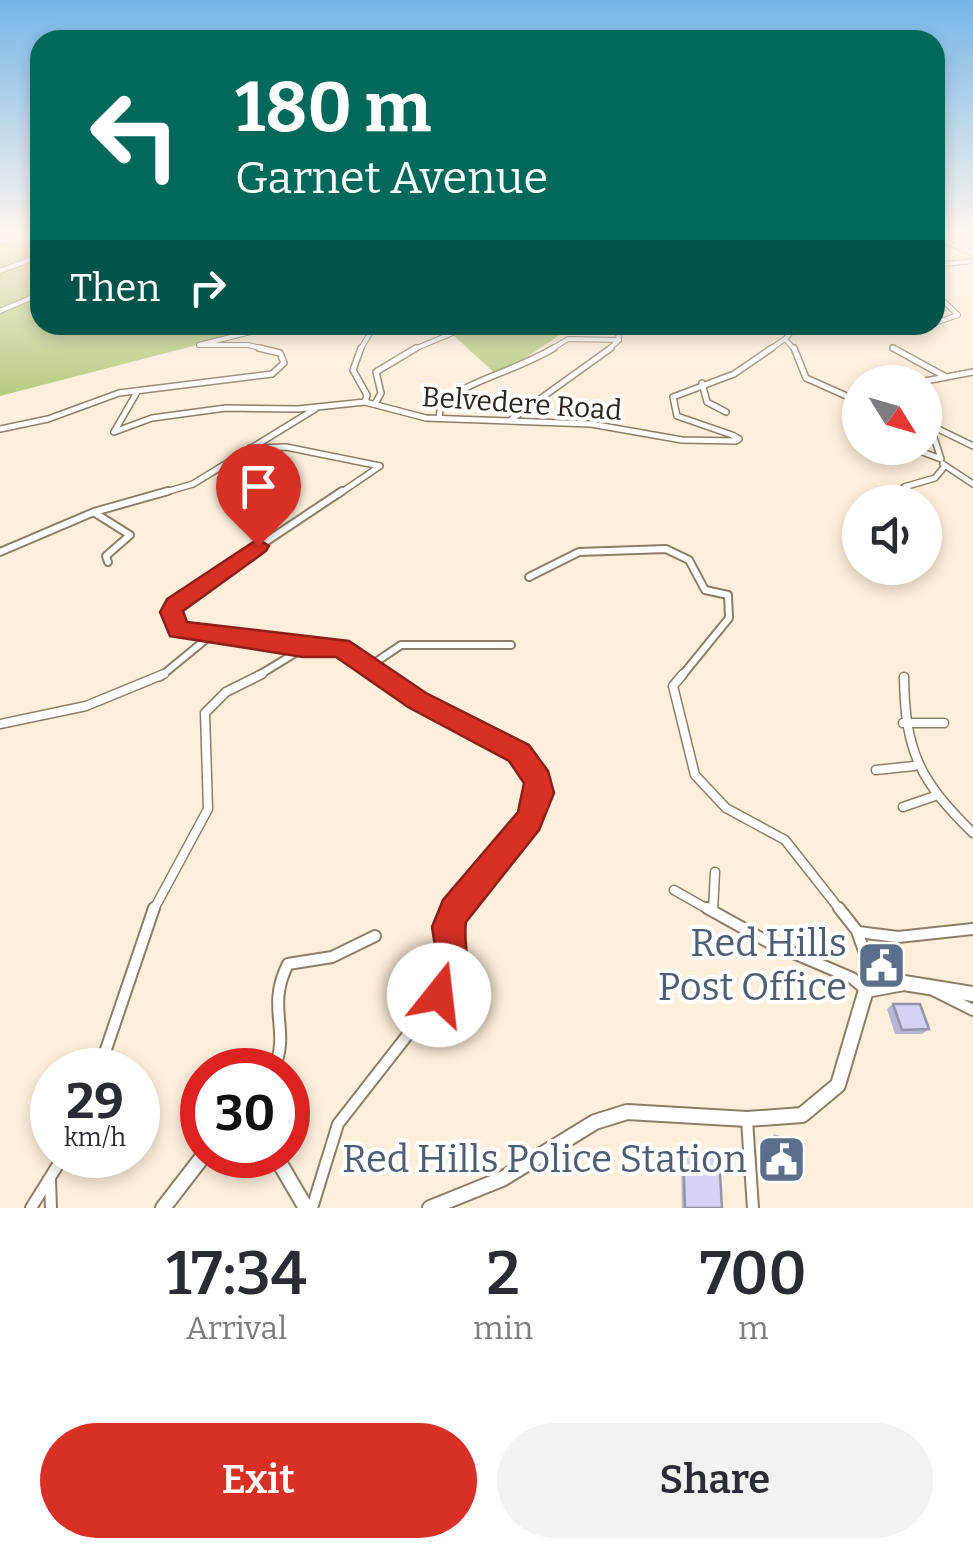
<!DOCTYPE html>
<html lang="en">
<head>
<meta charset="utf-8">
<style>
  :root { --surface:#fff; --page:#f2f2f3; --text:#2b2b33; --muted:#7c7c81; --accent:#d93025 }
  body { margin:0; font-family:Bitter,serif; background:var(--page); color:var(--text); height:100vh; display:flex; flex-direction:column; font-size:38px; white-space:nowrap }
  * { box-sizing:border-box; margin:0 }
  p { font-size:32px; color:var(--muted) }
  .icon { flex:none; width:55px; height:55px; fill:none; stroke:currentColor; stroke-width:2; stroke-linecap:round; stroke-linejoin:round }
  .map { position:relative; height:1208px; overflow:hidden }
  .panel { display:flex; flex-direction:column; background:var(--surface); flex:1 }
  .panel>* { flex:none }
  .hud { position:absolute; left:30px; top:30px; width:915px; height:305px; border-radius:30px; box-shadow:0 5px 15px #0003; background:#00695c; color:#fff; overflow:hidden }
  .needle { width:65px; rotate:127deg }
  .fabs { position:absolute; left:842px; top:365px; display:grid; gap:20px }
  .fabs a { display:grid; place-items:center; width:100px; height:100px; border-radius:50%; background:var(--surface); box-shadow:0 5px 15px #0003; font-size:50px }
  .speed { position:absolute; left:30px; top:1048px; display:flex; gap:20px; font-size:50px; font-weight:700; text-align:center }
  .speed>* { display:grid; place-content:center; width:130px; height:130px; border-radius:50%; background:var(--surface); box-shadow:0 5px 15px #0003; line-height:1 }
  .speed small { font-size:25px; font-weight:400 }
  .speed .limit { border:15px solid #d22; background:#fff; color:#111 }
  .pin { position:absolute; display:grid; place-items:center; width:85px; height:85px; color:#fff; margin:-102px -42px; border-radius:50% 50% 50% 0; rotate:-45deg; box-shadow:0 0 10px #0007 }
  .pin .icon { rotate:45deg }
  .me { position:absolute; width:110px; margin:-55px; rotate:16deg; stroke-linejoin:round; filter:drop-shadow(0 0 8px #0008) }
  .turn { display:flex; align-items:center; gap:35px; height:210px; padding:0 40px; font-size:45px }
  .turn .icon { width:130px; height:130px; stroke-width:2.5 }
  .turn b { display:block; font-size:70px; line-height:85px }
  .then { display:flex; align-items:center; height:95px; padding:0 40px; background:#0003; gap:20px; font-size:38px }
  .eta { display:flex; justify-content:space-evenly; align-items:center; height:170px; text-align:center }
  .eta b { font-size:60px; font-weight:600; line-height:70px }
  .action { display:flex; gap:20px; margin-top:auto; padding:20px 40px }
  .action a { flex:1; height:115px; border-radius:60px; background:var(--accent); color:#fff; font-size:40px; font-weight:600; line-height:115px; text-align:center }
  .action a+a { background:var(--page); color:var(--text) }
  .map>svg:first-child { display:block }
</style>
</head>
<body>
<div class="map">
<svg width="973" height="1208" viewBox="0 0 973 1208">
  <rect width="100%" height="100%" fill="#feeeda"/>
  <g fill="#b2c87a">
    <path d="M0,237H40V325H257L251,331L0,396Z"/>
    <path d="M460,325H575L498,376L452,334Z"/>
  </g>
  <g fill="none" stroke-linecap="round" stroke-linejoin="round">
    <defs>
      <g id="minor-far4">
        <path d="M937,237L973,254"/>
        <path d="M0,241L12,237"/>
        <path d="M935,265L973,261"/>
        <path d="M0,271L40,256"/>
        <path d="M935,293L958,315L935,323"/>
        <path d="M0,311L40,294"/>
        <path d="M785,339L798,325"/>
        <path d="M893,348L897,350"/>
        <path d="M269,350L248,345H199L278,325"/>
        <path d="M360,350L375,325"/>
        <path d="M412,350L472,325"/>
        <path d="M550,350L568,339L619,340"/>
        <path d="M608,350L619,340L617,325"/>
        <path d="M769,350L785,339L795,350"/>
      </g>
      <g id="minor-far3">
        <path d="M361,348L353,370L367,395L365,402"/>
        <path d="M794,348L806,378L860,402"/>
        <path d="M893,348L946,377"/>
        <path d="M920,382L973,372"/>
        <path d="M702,383L707,402L726,412"/>
        <path d="M137,392L114,432L152,418L226,408L298,409L365,402L426,418L591,424L682,440L736,441L739,439L732,435L677,416L673,397L734,374L772,348"/>
        <path d="M375,404L381,393L376,372L416,348"/>
        <path d="M925,407L930,425"/>
        <path d="M439,418L441,402C477,378 517,370 554,348"/>
        <path d="M512,419L611,348"/>
        <path d="M0,429L48,419L119,393L272,374L284,363L280,353L259,348"/>
        <path d="M250,448L286,447L380,466L339,494"/>
        <path d="M912,448L941,459L930,425L973,446"/>
        <path d="M943,464L973,484"/>
        <path d="M159,494L193,484L315,409"/>
        <path d="M905,494L904,487L935,478L945,466"/>
      </g>
      <g id="minor-far2">
        <path d="M342,491L183,597L171,611L179,630L303,648H341L383,677"/>
        <path d="M905,491L907,502"/>
        <path d="M95,513L130,535L106,556L108,562"/>
        <path d="M0,552L94,512L168,491"/>
        <path d="M529,577L579,552L666,549L689,560L705,590L728,595L729,618L681,677"/>
        <path d="M370,666L401,645H511"/>
        <path d="M160,677L210,636"/>
        <path d="M256,677L302,649"/>
      </g>
      <g id="minor-far1">
        <path d="M379,674L417,700L519,753L533,774L537,795L531,816L454,911"/>
        <path d="M683,674L673,686L695,775L726,808L785,840L841,911"/>
        <path d="M904,677C905,752 920,781 973,833"/>
        <path d="M903,723H944"/>
        <path d="M0,724L86,706L164,674"/>
        <path d="M876,770L914,766"/>
        <path d="M903,807L935,796"/>
        <path d="M674,890L711,911"/>
        <path d="M153,911L208,809L205,713L226,692L262,674"/>
        <path d="M713,911L715,872"/>
      </g>
      <g id="minor">
        <path d="M707,908L770,943L852,978L866,990"/>
        <path d="M839,908L857,931L876,985"/>
        <path d="M858,932L898,937L973,929"/>
        <path d="M935,991L973,1010"/>
        <path d="M99,1070L154,908"/>
        <path d="M273,1070C292,1031 265,1009 288,964L332,957L375,936"/>
        <path d="M747,1120L753,1208"/>
        <path d="M50,1180L51,1208"/>
        <path d="M31,1208L64,1155"/>
        <path d="M312,1208L338,1124L452,978L450,929L456,908"/>
      </g>
      <g id="secondary">
        <path d="M275,1155L306,1208"/>
        <path d="M163,1208L204,1155"/>
        <path d="M430,1208L502,1179L595,1122L627,1112L747,1119L802,1115L838,1085L866,990L904,983L973,994"/>
      </g>
    </defs>
    <use href="#minor-far4" stroke="#8e7d66" stroke-width="6"/>
    <use href="#minor-far3" stroke="#8e7d66" stroke-width="8"/>
    <use href="#minor-far2" stroke="#8e7d66" stroke-width="10"/>
    <use href="#minor-far1" stroke="#8e7d66" stroke-width="11"/>
    <use href="#minor" stroke="#8e7d66" stroke-width="14"/>
    <use href="#secondary" stroke="#8e7d66" stroke-width="18"/>
    <use href="#minor-far4" stroke="#fff" stroke-width="4"/>
    <use href="#minor-far3" stroke="#fff" stroke-width="5"/>
    <use href="#minor-far2" stroke="#fff" stroke-width="6"/>
    <use href="#minor-far1" stroke="#fff" stroke-width="8"/>
    <use href="#minor" stroke="#fff" stroke-width="10"/>
    <use href="#secondary" stroke="#fff" stroke-width="14"/>
  </g>
  <g fill="#b5b6d1">
    <path d="M878,950L897,971L893,974H881L874,954Z"/>
    <path d="M893,1004L929,1029L922,1034H895L887,1009Z"/>
    <path d="M775,1136L784,1146L800,1180L794,1183L773,1179L770,1139Z"/>
    <path d="M683,1150L722,1208H682L681,1152Z"/>
  </g>
  <g fill="#d3d4f3" stroke="#9494aa" stroke-width="2.5">
    <path d="M878,950L895,954L897,971L885,970Z"/>
    <path d="M893,1004H920L929,1029L902,1030Z"/>
    <path d="M775,1136L783,1138L784,1146L796,1148L800,1180L779,1177Z"/>
    <path d="M683,1150L719,1156L722,1208H685Z"/>
  </g>
  <linearGradient id="sky" x2="0" y2="1"><stop stop-color="#75b6e8"/><stop offset="0.58" stop-color="#fff7ee"/><stop offset="1" stop-color="#fff7ee" stop-opacity="0"/></linearGradient>
  <rect width="973" height="406" fill="url(#sky)"/>
  <path fill="#d93025" stroke="#8d1f18" stroke-width="2.5" d="M258,539L269,546L266,551L183,611L187,622L349,641L426,693L529,745L548,771L554,793L539,830L466,922C461,955 485,993 439,1012L427,1007L422,995L438,966L432,927L443,900L518,812L524,783L509,761L408,707L336,657H303L170,636L160,612L167,599Z"/>
  <defs>
    <symbol id="civic-square" viewBox="-11 -11 22 22"><rect x="-9" y="-9" width="18" height="18" rx="4" fill="#5c6f8a" stroke="#fff"/><path d="M-.6-6.5H3V-4.5H.6V-3L4-1V1h2V6H-6V1h2V-1L-.6-3ZM-1.2 2.5V6h2.4V2.5Z" fill="#fff"/></symbol>
  </defs>
  <g fill-rule="evenodd">
    <use href="#civic-square" x="854" y="938" width="55" height="55"/>
    <use href="#civic-square" x="754" y="1132" width="55" height="55"/>
  </g>
  <g text-anchor="middle" stroke-width="8" stroke-linejoin="round" paint-order="stroke">
    <g font-size="28" fill="#2a241a" stroke="#fff">
      <text transform="translate(522 403) rotate(4)" y="10">Belvedere Road</text>
    </g>
    <g font-size="38" fill="#4e5e75" stroke="#fff" text-anchor="end">
      <text x="847" y="956">Red Hills<tspan x="847" dy="44">Post Office</tspan></text>
      <text x="747" y="1172">Red Hills Police Station</text>
    </g>
  </g>
</svg>
<div class="fabs">
<a><svg class="needle" viewBox="-14 -14 28 28"><path d="M0-13l5 13h-10z" fill="#e53935"/><path d="M0 13l5-13h-10z" fill="#7c7c81"/></svg></a>
<a><svg class="icon" aria-label="sound" viewBox="0 0 24 24"><path d="M4 9h4l5-4v14l-5-4H4zM17 9q2 3 0 6"/></svg></a>
</div>
<div class="speed"><div>29<small>km/h</small></div><div class="limit">30</div></div>
<div class="pin" style="left:258px;top:546px;background:#d93025"><svg class="icon" aria-label="arrive" viewBox="0 0 24 24"><path d="M6 21V4h12l-3 4 3 4H6"/></svg></div>
<svg class="me" style="left:439px;top:995px" viewBox="-20 -20 40 40"><circle r="19" fill="#fff"/><path d="M0-13L10 11 0 6-10 11z" fill="#d93025"/></svg>
<div class="hud">
<div class="turn"><svg class="icon" aria-label="left" viewBox="0 0 24 24"><path d="M17 20v-9H6M10 6l-5 5 5 5"/></svg><div><b>180 m</b>Garnet Avenue</div></div>
<div class="then">Then<svg class="icon" aria-label="right" viewBox="0 0 24 24"><path d="M7 20v-9h11M14 6l5 5-5 5"/></svg></div>
</div>
</div>
<section class="panel">
<div class="eta">
<div><b>17:34</b><p>Arrival</p></div>
<div><b>2</b><p>min</p></div>
<div><b>700</b><p>m</p></div>
</div>
<div class="action"><a>Exit</a><a>Share</a></div>
</section>
</body>
</html>
